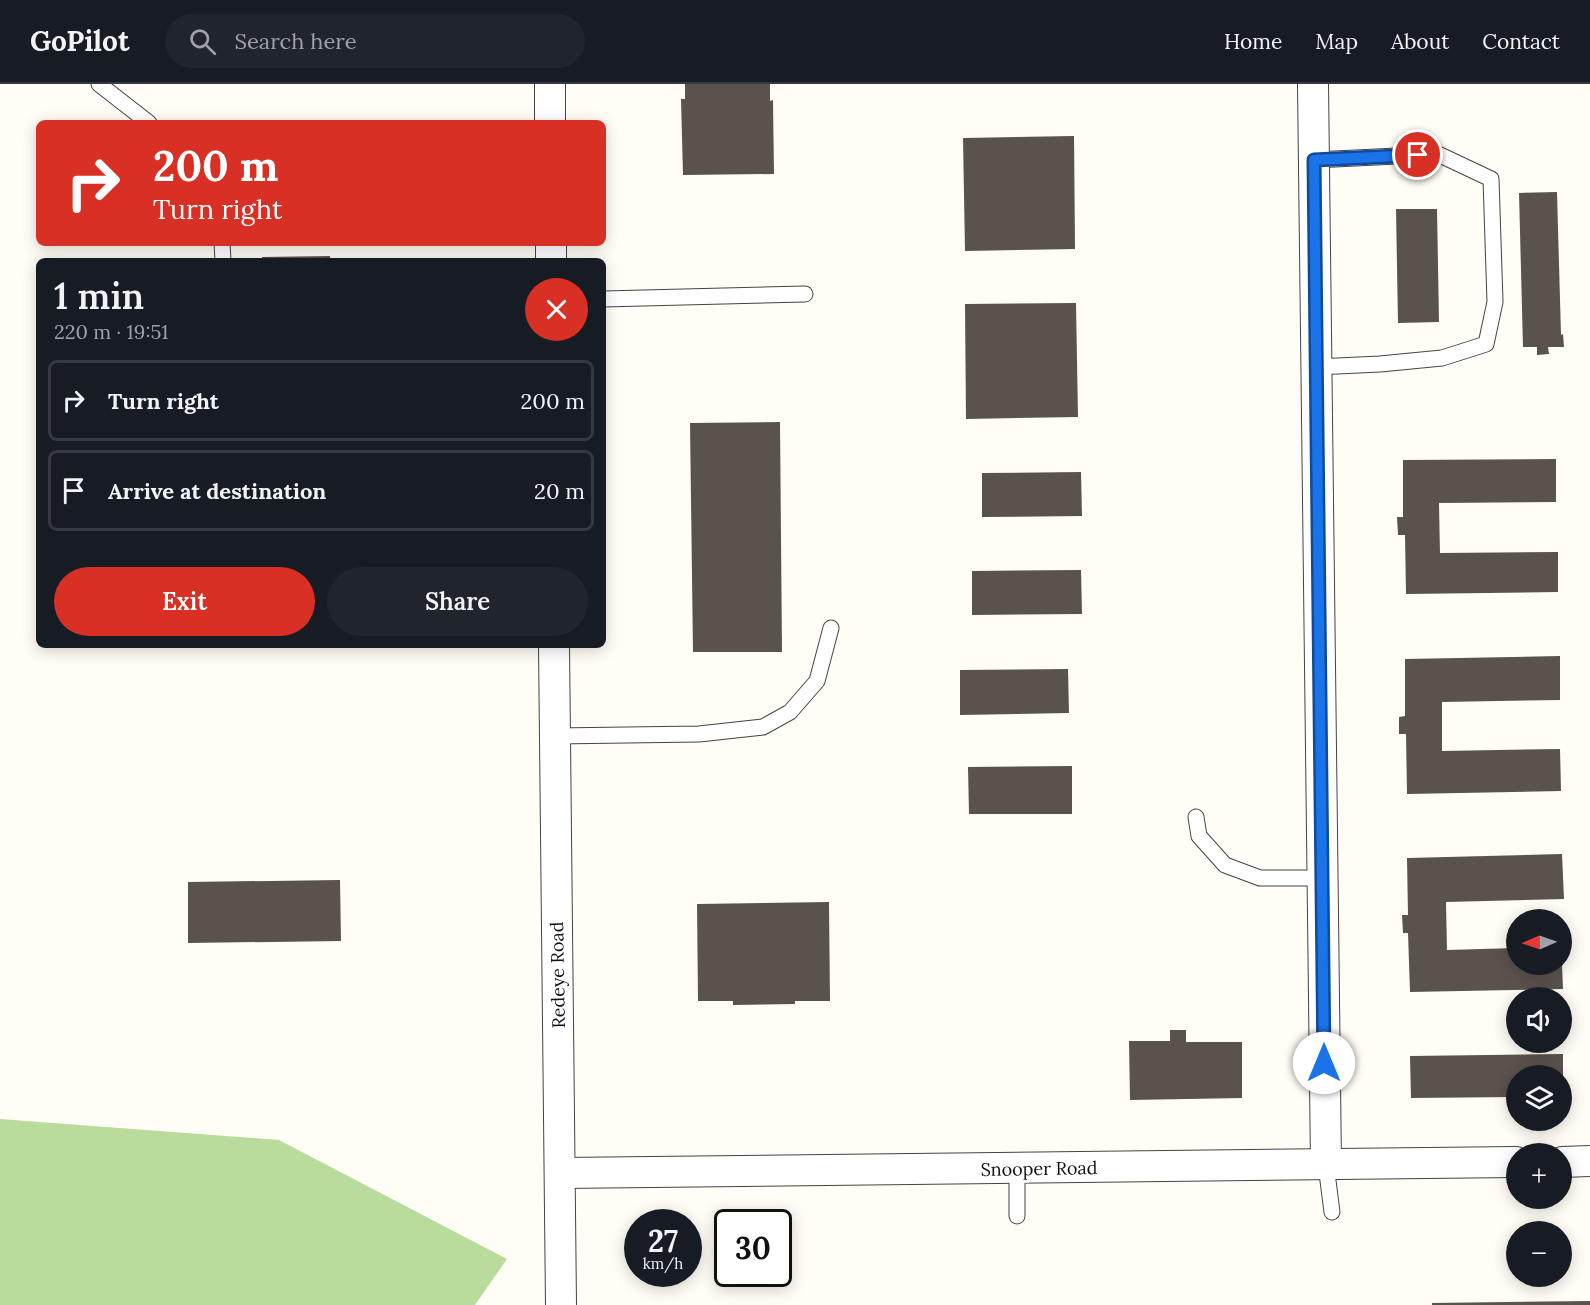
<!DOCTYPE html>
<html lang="en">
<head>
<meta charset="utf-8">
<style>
  :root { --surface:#171b24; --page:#20242c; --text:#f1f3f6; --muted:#9ea1a6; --line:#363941; --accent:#d93025 }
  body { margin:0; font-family:Lora,serif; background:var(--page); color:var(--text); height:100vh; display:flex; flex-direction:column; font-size:22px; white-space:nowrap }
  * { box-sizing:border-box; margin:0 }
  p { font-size:20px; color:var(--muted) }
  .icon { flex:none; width:33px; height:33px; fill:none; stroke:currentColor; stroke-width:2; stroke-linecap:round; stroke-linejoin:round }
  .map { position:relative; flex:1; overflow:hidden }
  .panel { position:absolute; left:36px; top:174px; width:570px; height:390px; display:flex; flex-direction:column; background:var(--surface); border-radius:9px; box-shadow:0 3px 15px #0003 }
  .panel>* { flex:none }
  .banner { position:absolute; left:36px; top:36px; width:570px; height:126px; border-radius:9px; box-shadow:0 3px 15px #0003; background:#d93025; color:#fff; overflow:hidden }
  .needle { width:39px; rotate:268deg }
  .fabs { position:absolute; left:1506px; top:825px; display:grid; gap:12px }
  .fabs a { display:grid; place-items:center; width:66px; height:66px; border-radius:50%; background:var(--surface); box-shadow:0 3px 15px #0003; font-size:30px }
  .speed { position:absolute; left:624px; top:1125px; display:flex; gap:12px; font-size:30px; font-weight:700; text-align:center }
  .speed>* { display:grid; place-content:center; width:78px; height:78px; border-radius:50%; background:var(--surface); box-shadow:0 3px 15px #0003; line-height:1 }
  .speed small { font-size:15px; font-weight:400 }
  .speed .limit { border:3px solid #111; border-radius:9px; background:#fff; color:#111 }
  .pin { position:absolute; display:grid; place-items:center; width:51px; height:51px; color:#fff; margin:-26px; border:3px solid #fff; border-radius:50%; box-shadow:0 2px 6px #0007 }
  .me { position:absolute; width:66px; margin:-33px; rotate:0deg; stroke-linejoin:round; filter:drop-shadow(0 0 4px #0008) }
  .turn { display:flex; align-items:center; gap:21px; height:126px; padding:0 18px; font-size:27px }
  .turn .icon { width:78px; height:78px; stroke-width:2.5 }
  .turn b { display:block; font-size:42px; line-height:51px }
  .round { display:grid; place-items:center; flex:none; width:63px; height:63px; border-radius:32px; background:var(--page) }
  .overview { display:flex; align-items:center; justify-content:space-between; height:102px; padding:0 18px }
  h1 { font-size:36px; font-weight:600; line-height:45px }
  .action { display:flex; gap:12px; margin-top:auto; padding:12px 18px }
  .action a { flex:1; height:69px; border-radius:36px; background:var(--accent); color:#fff; font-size:24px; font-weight:600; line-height:69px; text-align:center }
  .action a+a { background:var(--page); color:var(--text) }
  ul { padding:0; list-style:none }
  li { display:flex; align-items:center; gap:18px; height:81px; margin:0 12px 9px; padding:0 6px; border:3px solid var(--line); border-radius:9px }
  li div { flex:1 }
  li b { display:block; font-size:22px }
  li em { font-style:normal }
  header { display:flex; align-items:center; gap:36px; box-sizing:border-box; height:84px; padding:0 30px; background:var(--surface); border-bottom:2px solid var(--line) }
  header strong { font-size:28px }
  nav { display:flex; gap:33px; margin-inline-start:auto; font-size:21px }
  .search { width:420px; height:54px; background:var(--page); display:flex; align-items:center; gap:15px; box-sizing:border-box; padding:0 21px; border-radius:33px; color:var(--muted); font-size:22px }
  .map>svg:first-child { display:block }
</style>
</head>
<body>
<header>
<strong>GoPilot</strong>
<div class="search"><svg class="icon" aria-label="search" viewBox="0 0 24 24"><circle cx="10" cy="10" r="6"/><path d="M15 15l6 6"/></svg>Search here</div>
<nav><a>Home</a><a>Map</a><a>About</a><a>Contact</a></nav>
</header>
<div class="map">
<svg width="1590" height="1221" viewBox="0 0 1590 1221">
  <rect width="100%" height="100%" fill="#fffdf5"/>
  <path fill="#b9dc9c" d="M0,1035L279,1056L507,1175L475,1221H0Z"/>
  <g fill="#5a524d">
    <path d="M685,0H770V17L773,16L774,90L683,91L681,15H685Z"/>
    <path d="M1074,52L1075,165L965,167L963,54Z"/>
    <path d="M1557,108L1561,251L1563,250L1564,263H1548L1549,270L1537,271V263H1523L1519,109Z"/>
    <path d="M1396,125H1437L1439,238L1398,239Z"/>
    <path d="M330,172V177H262V173Z"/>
    <path d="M1076,219L1078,333L966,335L965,220Z"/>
    <path d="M780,338L782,568H693L690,339Z"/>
    <path d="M1556,375V418L1439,419L1440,469L1558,468V508L1406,510L1405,451H1398L1397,433H1403V376Z"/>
    <path d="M1081,388L1082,432L982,433V389Z"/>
    <path d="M1081,486L1082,530L972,531V487Z"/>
    <path d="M1560,572V616L1442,618V667L1560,665L1561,707L1407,710L1406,650H1399V633L1405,632V575Z"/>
    <path d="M1068,585L1069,629L960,631V586Z"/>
    <path d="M1072,682V730H969L968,683Z"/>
    <path d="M1562,770L1564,815L1446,818L1447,866L1516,864V880H1562L1563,905L1410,908L1408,849H1403L1402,831H1408L1407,774Z"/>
    <path d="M340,796L341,857L188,859V798Z"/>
    <path d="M829,818L830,917H795V920L733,921V917H698L697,820Z"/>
    <path d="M1170,946H1186V958H1242V1014L1130,1016L1129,957H1170Z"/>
    <path d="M1563,970V992H1516V1013L1411,1014L1410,972Z"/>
    <path d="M1590,1217V1221H1432V1219Z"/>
  </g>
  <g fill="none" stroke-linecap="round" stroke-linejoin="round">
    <defs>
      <g id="lane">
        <path d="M99,0L149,39"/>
        <path d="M1314,76L1438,70L1491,95L1495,218L1486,260L1442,274L1380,280L1316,283"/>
        <path d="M222,159L223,177"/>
        <path d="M603,215L805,210"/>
        <path d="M555,652L699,650L763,643L790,628L817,597L831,544"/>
        <path d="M1196,733L1199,752L1225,781L1260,794H1322"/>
        <path d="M1326,1081L1332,1128"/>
        <path d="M1017,1085V1132"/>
      </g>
      <g id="street">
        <path d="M550,0V39"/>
        <path d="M1313,0L1326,1081"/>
        <path d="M551,159V177"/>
        <path d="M554,561L561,1221"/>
        <path d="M1562,1078L1590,1077"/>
        <path d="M561,1089L1516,1078"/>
      </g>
    </defs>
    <use href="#lane" stroke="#444" stroke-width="17"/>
    <use href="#street" stroke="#444" stroke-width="32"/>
    <use href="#lane" stroke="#fff" stroke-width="15"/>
    <use href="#street" stroke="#fff" stroke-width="30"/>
  </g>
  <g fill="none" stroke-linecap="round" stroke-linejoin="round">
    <defs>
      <path id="route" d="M1324,979L1314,76L1418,71"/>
    </defs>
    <use href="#route" stroke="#114b97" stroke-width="15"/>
    <use href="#route" stroke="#1a73e8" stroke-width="10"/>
  </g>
  <g text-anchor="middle" stroke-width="6" stroke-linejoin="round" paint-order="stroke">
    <g font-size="18" fill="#111" stroke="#fff">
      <text transform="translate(558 891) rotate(-91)" y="6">Redeye Road</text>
      <text transform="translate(1039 1085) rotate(-1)" y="6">Snooper Road</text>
    </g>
  </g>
</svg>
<div class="fabs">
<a><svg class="needle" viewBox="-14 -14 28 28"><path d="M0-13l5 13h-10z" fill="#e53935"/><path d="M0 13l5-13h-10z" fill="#9ea1a6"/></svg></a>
<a><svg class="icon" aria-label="sound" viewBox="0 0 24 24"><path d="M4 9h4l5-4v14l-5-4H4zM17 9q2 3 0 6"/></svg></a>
<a><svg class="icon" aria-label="layers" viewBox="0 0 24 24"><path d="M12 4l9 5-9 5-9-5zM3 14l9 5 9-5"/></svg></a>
<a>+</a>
<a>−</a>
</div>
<div class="speed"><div>27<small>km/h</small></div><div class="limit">30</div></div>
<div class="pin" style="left:1418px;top:71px;background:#d93025"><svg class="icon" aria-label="arrive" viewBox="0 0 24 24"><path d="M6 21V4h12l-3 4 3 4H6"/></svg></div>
<svg class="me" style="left:1324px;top:979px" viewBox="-20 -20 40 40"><circle r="19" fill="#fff"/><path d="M0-13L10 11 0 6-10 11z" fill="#1a73e8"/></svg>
<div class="banner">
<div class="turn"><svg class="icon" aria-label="right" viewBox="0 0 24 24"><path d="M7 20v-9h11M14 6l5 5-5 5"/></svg><div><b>200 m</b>Turn right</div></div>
</div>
<section class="panel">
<div class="overview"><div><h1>1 min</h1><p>220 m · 19:51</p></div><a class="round" style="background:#d93025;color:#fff"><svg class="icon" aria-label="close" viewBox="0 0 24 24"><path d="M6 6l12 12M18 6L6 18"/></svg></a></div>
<ul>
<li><svg class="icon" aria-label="right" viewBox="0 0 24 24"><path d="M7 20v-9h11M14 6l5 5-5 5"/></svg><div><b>Turn right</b></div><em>200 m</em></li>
<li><svg class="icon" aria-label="arrive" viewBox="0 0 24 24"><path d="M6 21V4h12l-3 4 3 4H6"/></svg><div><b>Arrive at destination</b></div><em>20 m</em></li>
</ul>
<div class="action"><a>Exit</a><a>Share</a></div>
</section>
</div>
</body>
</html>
